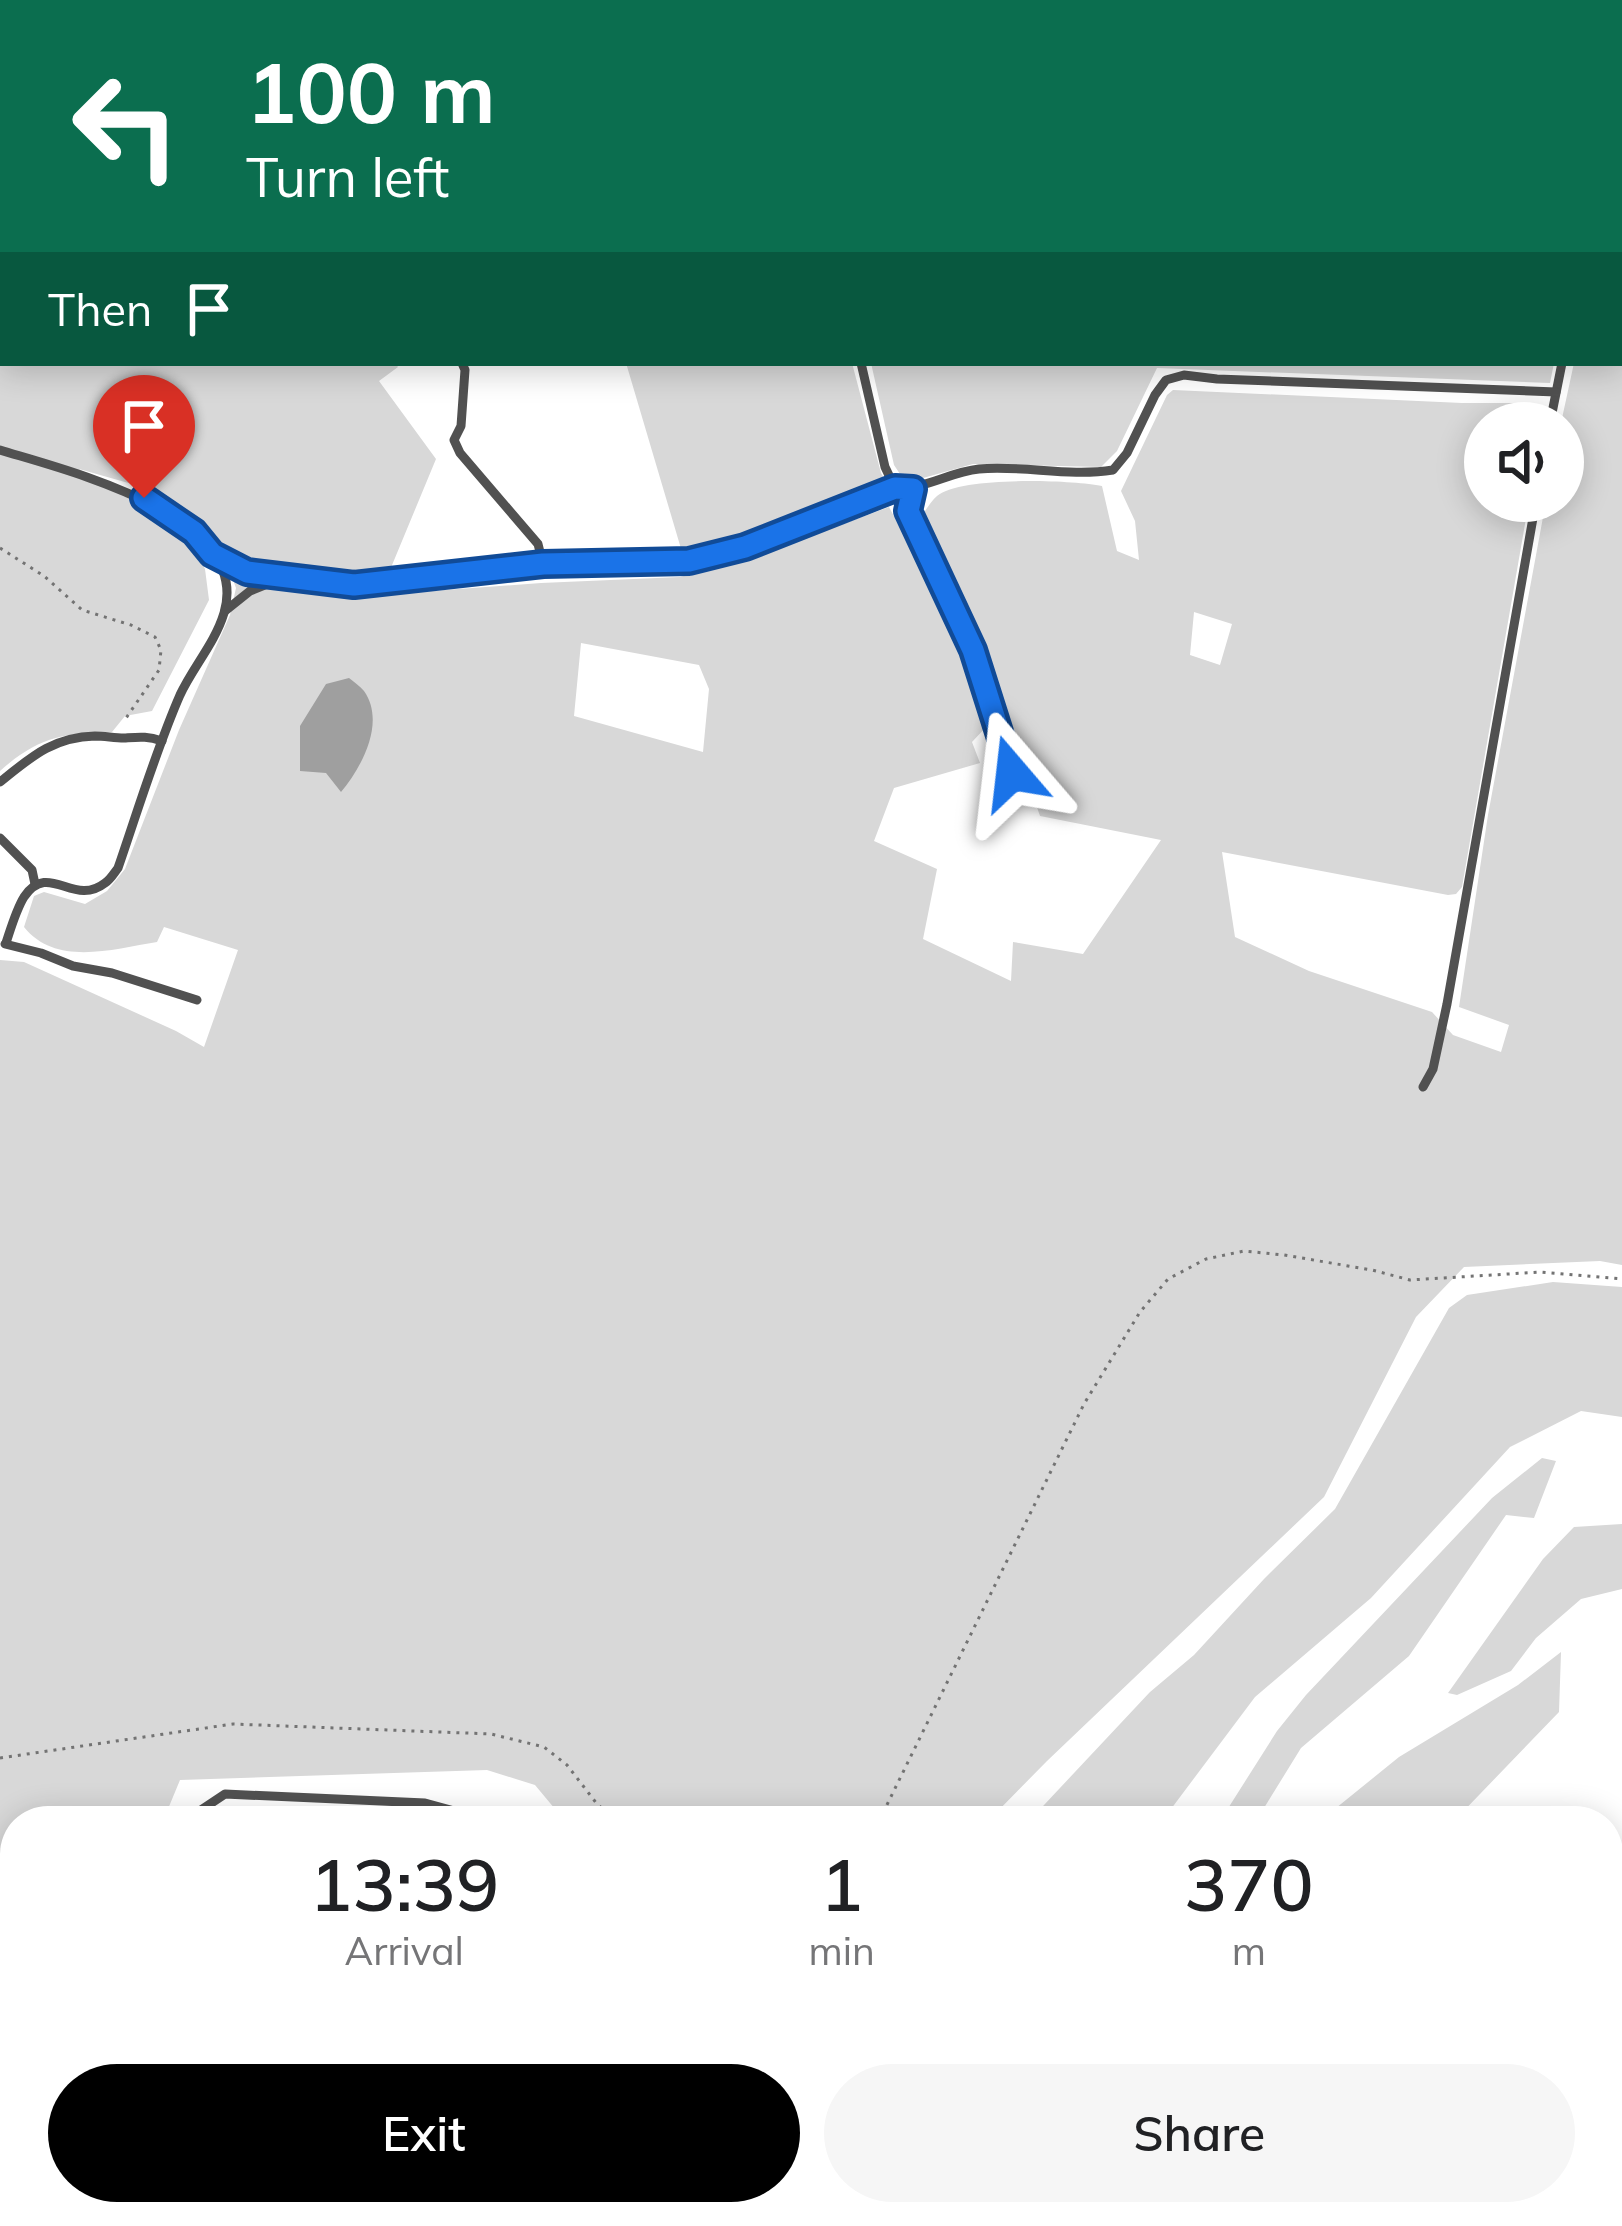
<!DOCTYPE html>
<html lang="en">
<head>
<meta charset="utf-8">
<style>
  :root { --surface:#fff; --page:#f6f6f6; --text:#202124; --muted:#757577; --accent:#000 }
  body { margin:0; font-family:Mulish,sans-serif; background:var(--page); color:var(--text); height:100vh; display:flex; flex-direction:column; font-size:45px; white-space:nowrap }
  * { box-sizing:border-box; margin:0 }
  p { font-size:39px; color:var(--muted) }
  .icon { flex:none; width:66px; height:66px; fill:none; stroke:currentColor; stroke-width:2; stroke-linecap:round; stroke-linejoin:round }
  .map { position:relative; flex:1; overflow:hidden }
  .drawer { position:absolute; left:0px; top:1806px; width:1623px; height:420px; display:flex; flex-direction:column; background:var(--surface); border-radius:48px 48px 0 0; box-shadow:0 6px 30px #0003 }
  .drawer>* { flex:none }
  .hud { position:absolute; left:0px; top:0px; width:1623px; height:366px; box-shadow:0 6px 30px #0003; background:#0b6e4f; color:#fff; overflow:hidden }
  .buttons { position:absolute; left:1464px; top:402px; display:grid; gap:24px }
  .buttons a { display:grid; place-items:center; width:120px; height:120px; border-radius:50%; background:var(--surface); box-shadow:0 6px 30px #0003; font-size:60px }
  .pin { position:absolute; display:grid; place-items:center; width:102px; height:102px; color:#fff; margin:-123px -51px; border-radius:50% 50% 50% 0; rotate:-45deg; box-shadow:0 0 12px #0007 }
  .pin .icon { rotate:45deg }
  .me { position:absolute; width:132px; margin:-66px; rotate:343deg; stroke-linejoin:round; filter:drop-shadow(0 0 9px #0008) }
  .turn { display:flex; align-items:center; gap:42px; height:252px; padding:0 48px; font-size:54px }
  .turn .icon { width:156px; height:156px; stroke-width:2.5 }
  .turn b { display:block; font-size:84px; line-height:102px }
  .then { display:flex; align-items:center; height:114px; padding:0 48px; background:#0003; gap:24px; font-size:45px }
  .eta { display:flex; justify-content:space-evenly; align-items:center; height:204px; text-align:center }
  .eta b { font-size:72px; font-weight:600; line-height:84px }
  .cta { display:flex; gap:24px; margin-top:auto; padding:24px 48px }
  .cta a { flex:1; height:138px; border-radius:72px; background:var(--accent); color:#fff; font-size:48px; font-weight:600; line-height:138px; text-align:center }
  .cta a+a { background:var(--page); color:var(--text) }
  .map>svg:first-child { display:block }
</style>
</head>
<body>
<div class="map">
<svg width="1622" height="2226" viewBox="0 0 1622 2226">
  <rect width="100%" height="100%" fill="#fff"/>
  <g fill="#d8d8d8" fill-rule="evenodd">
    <path d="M0,0H51V3H3V363H395L398,367L379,381L436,459L390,570L342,571L348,597L541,583L680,577L768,552L889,507L963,646L988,725L972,742L980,763L894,788L874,841L937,869L923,939L1011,981L1013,942L1083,954L1161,840L1040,816L977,633L919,519C925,512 930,502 937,496C961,476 1070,480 1102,486L1117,551L1139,560L1135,521L1121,491L1167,395L1173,390L1462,403H1534L1545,410L1542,423H1485V501H1529L1462,887L1456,894L1448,895L1222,852L1235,937L1309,971L1432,1012L1453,1035L1501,1052L1509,1025L1459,1007L1488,815L1546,501H1563L1561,423L1574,363H1620L1622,164V1265L1600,1261L1464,1267L1416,1317L1324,1497L1047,1761L988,1821H565L535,1785L487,1770L180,1780L163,1821H15V2211H106L102,2226H0V960L24,962L176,1031L204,1047L238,950L164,927L157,942C113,949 56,967 24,927L34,896L44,892L85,904L107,891L125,869L179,730L230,615L236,588L222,550L191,522L139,486L79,469L163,519L196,549L205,569L209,600L152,711L125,716L112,732C63,733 38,737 0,771ZM1194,612L1232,624L1220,665L1190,655ZM581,643L699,665L709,689L703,752L574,716Z"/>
    <path d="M448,0H1551L1552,3H451Z"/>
    <path d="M626,363H852L881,473L887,483L741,540L682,552Z"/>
    <path d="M871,363H1554L1550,383L1157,368L1117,451L1101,467L973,464L916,480L900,474L894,465Z"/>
    <path d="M1553,1282L1622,1287V1417L1581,1411L1510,1447L1371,1598L1255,1697L1162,1821H1029L1150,1692L1194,1655L1264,1579L1335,1509L1449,1308L1467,1295Z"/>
    <path d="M1542,1458L1556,1461L1534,1518L1506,1515L1409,1656L1301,1748L1256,1821H1220L1277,1731L1306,1695L1492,1498Z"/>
    <path d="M1622,1524V1589L1581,1599L1536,1638L1511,1671L1457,1695L1448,1693L1543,1559L1574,1527Z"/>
    <path d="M1561,1652L1559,1712L1454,1821H1320L1399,1757L1518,1685Z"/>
    <path d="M1622,1926V2226H1550L1551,2211H1608V2026L1616,1940Z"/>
    <path d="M826,2211H923L902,2226H812Z"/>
  </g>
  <path fill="#9f9f9f" d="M349,678C354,682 360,686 364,691C386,722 362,767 341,792L326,773L300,771V726L326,684Z"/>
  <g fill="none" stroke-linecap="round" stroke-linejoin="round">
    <g stroke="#737373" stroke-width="3" stroke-dasharray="3 6" stroke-linecap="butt">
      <path d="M0,548L44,576L82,610L131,625L155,637L161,650L159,670L124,721"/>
      <path d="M0,1758L233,1724L491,1734L544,1747L567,1765L597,1804L616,1821"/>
      <path d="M879,1821L1084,1404L1140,1312L1168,1279L1206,1259L1244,1251L1284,1255L1372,1270L1410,1280L1541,1272L1622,1279"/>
    </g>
    <g stroke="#515151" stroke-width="9">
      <path d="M1565,0L1567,3"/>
      <path d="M1620,57L1622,59"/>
      <path d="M1620,120L1622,118"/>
      <path d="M462,363L465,370L461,426L454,440L460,453L538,544L543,564"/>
      <path d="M861,363L885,467L895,488"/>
      <path d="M1550,423L1562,363"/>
      <path d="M0,450C65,470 253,515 224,613C215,643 193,667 180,695C156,750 138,810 118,868C114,873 111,879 105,883C73,908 49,860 24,897C16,910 11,928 6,943"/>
      <path d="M913,489L908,511L973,650L1012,773"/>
      <path d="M212,554L247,573L354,585L543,564L689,561L745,547L895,488C924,490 949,472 979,469C1023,465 1068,477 1113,470L1127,453L1155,395L1166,380L1184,375L1217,379L1556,392"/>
      <path d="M225,611L250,591L282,578"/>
      <path d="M0,782C31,757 53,737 95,736C105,736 114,738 124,738C140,737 147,736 162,741"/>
      <path d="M0,838L32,870L35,884"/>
      <path d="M5,944L41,953L73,966L112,973L197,1000"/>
      <path d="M1423,1087L1433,1069L1447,1004L1536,501"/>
      <path d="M190,1821L192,1816L225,1794L425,1803L491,1821"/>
      <path d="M596,2211L610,2212L640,2226"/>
      <path d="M122,2226L125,2211"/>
      <path d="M256,2226L259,2211"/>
      <path d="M368,2226L372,2211"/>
      <path d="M565,2226L575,2211"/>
    </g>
  </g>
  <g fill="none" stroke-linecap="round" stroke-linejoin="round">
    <defs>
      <path id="route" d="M144,498L194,532L212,554L247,572L354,585L543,564L689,561L745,547L895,488L913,489L908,511L973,650L1012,773"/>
    </defs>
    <use href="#route" stroke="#114b97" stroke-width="30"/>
    <use href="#route" stroke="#1a73e8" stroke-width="21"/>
  </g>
</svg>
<div class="buttons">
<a><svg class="icon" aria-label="sound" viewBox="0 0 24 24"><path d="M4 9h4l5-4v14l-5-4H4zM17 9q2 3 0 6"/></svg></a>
</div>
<div class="pin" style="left:144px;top:498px;background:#d93025"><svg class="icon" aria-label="arrive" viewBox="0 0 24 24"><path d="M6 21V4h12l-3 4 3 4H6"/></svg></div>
<svg class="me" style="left:1012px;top:773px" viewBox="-20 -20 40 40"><path d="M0-17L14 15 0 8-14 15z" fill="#1a73e8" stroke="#fff" stroke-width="4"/></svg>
<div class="hud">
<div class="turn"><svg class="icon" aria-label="left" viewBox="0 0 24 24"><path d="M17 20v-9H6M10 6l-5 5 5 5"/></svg><div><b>100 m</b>Turn left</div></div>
<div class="then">Then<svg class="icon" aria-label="arrive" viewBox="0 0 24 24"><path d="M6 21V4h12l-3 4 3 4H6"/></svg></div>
</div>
<section class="drawer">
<div class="eta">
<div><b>13:39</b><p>Arrival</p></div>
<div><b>1</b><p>min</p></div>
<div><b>370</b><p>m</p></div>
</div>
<div class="cta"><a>Exit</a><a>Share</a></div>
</section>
</div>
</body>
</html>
